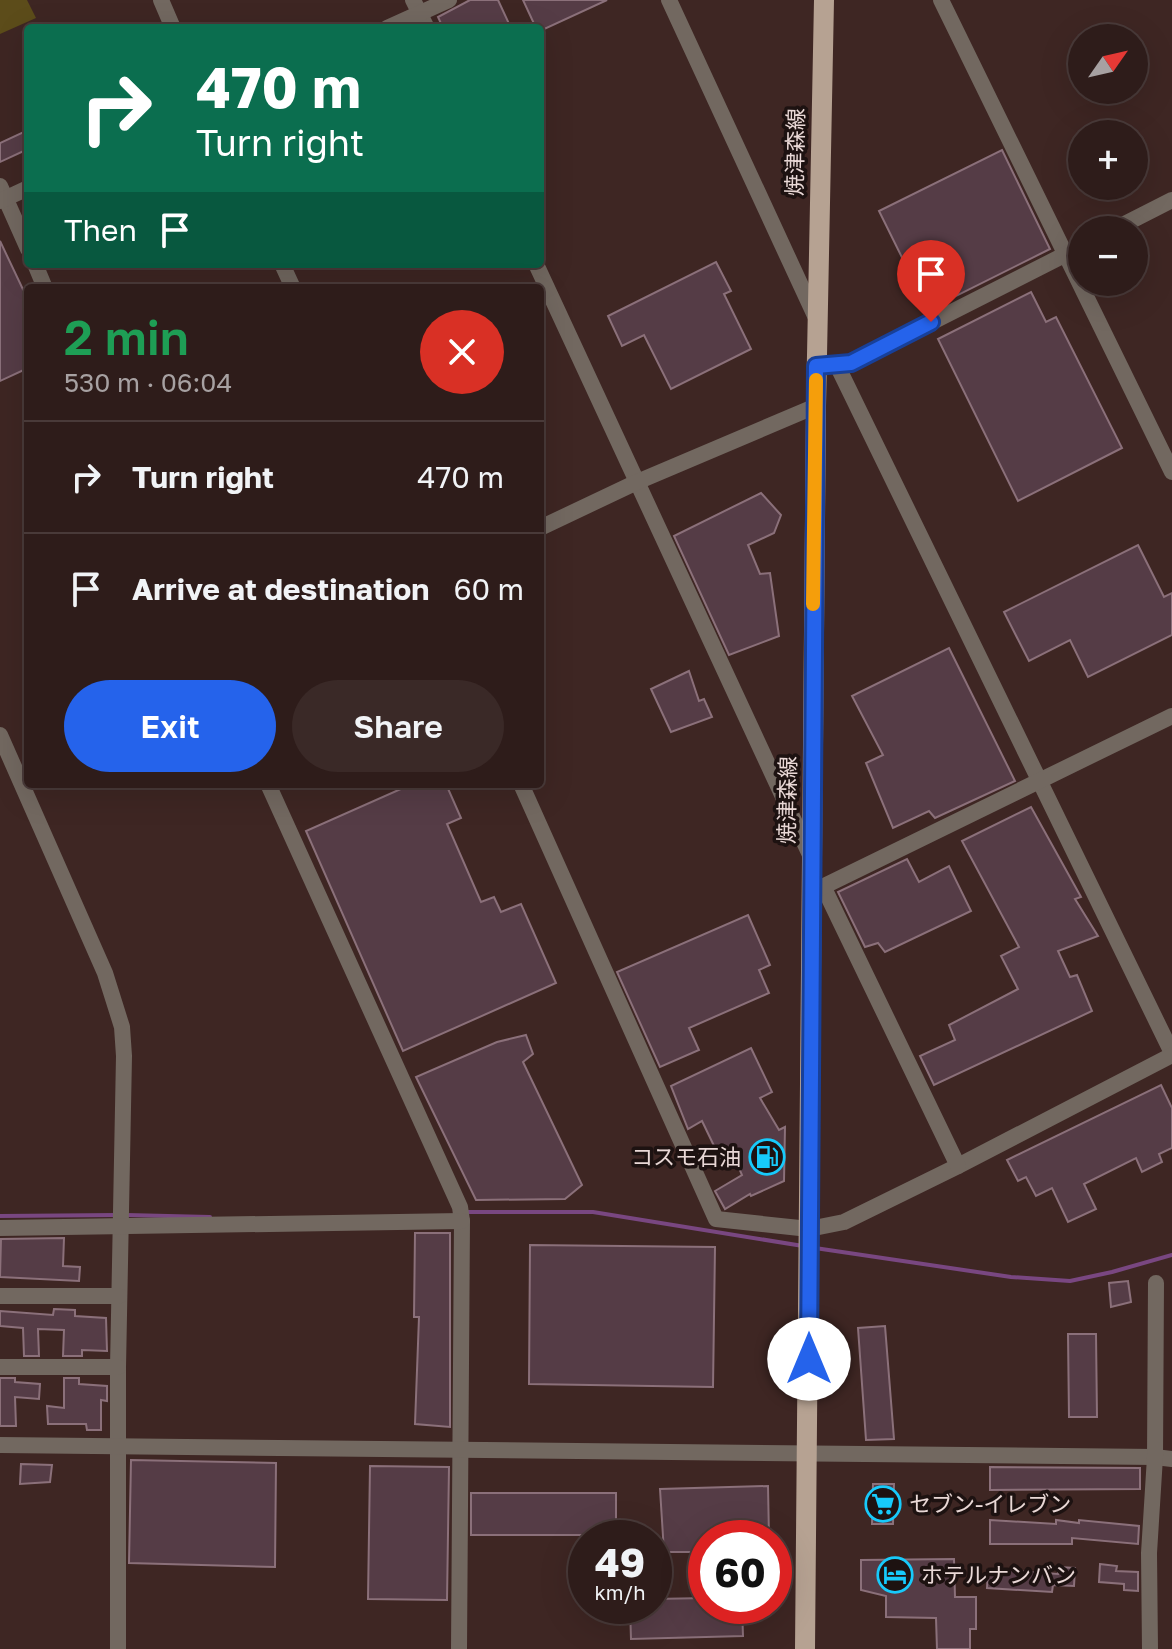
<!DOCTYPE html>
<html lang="en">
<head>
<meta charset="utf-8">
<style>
  :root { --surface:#2e1c1a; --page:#3a2927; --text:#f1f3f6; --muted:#a7a1a2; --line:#493a39; --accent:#2563eb }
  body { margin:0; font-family:"Golos Text","Noto Sans JP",sans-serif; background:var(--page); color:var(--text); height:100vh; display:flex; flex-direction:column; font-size:30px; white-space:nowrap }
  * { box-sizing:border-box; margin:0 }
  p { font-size:26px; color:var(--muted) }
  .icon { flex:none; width:44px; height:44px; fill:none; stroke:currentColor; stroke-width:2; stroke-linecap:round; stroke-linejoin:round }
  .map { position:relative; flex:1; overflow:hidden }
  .drawer { position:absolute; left:24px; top:284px; width:520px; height:504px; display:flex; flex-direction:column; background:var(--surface); border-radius:8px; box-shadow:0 8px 32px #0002,0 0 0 2px var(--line) }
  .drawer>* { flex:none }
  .hud { position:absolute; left:24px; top:24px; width:520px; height:244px; border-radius:8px; box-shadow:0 8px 32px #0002,0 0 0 2px var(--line); background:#0b6e4f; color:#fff; overflow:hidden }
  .needle { width:52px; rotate:56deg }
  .tools { position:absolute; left:1068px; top:24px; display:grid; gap:16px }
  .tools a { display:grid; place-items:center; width:80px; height:80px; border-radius:50%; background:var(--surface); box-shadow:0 8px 32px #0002,0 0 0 2px var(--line); font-size:40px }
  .speed { position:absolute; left:568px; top:1520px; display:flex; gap:16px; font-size:40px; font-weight:700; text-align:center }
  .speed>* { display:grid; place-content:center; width:104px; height:104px; border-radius:50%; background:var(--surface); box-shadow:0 8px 32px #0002,0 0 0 2px var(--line); line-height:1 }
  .speed small { font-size:20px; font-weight:400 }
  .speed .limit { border:12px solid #d22; background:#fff; color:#111 }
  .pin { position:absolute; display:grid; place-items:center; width:68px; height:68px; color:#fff; margin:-82px -34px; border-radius:50% 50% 50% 0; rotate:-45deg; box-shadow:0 0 8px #0007 }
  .pin .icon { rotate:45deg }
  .me { position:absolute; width:88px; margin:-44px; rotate:0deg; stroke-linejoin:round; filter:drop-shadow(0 0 6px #0008) }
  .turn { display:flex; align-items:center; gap:28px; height:168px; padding:0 40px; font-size:36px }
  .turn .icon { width:104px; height:104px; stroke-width:2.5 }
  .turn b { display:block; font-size:56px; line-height:68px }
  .then { display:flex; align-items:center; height:76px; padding:0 40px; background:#0003; gap:16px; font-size:30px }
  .round { display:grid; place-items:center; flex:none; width:84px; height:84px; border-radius:42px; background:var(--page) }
  .headline { display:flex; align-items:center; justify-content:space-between; height:136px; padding:0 40px }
  h1 { font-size:48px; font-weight:600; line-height:60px; color:#1e9e55 }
  .primary-button { display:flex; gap:16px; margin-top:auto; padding:16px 40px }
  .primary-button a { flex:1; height:92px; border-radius:48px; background:var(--accent); color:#fff; font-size:32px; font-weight:600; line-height:92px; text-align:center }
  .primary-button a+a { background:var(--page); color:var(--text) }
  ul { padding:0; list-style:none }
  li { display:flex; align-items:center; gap:24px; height:112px; padding:0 40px; border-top:2px solid var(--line) }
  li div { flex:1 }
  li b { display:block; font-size:30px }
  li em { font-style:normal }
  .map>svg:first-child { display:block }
</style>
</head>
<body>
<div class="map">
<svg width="1172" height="1649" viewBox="0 0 1172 1649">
  <rect width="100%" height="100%" fill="#3e2623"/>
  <path fill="#5c4c1a" d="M0,0H27L36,18L0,34Z"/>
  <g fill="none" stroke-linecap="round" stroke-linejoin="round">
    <g stroke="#794781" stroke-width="4">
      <path d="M466,1212H593L803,1246"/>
      <path d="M126,1215L210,1217"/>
      <path d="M0,1216L118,1215"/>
      <path d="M815,1248L1011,1277L1070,1281L1112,1272L1172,1255"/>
    </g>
  </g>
  <g fill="#553c46" stroke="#8b707a" stroke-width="2">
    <path d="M470,0H498L511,28H443L438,17Z"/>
    <path d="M523,0H607L540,31V28H536Z"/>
    <path d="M28,130V149L0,162V143Z"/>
    <path d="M1002,150L1050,249L928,310L879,211Z"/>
    <path d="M0,241L28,300V368L0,381Z"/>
    <path d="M716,262L731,291L724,294L751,349L671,389L644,335L622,346L608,316Z"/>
    <path d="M1031,292L1046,322L1056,317L1122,448L1018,501L938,339Z"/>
    <path d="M761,493L781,515L774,533L748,545L760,574L770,573L779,636L729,655L674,536Z"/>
    <path d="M1138,545L1164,597L1172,593V635L1088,677L1070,640L1029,661L1004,612Z"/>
    <path d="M949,648L1015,781L935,818L929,811L893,828L866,763L883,755L852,696Z"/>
    <path d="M689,671L699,701L704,699L712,717L671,732L651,689Z"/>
    <path d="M412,784H446L461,818L447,824L481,902L494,897L501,912L521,904L556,983L403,1051L306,831Z"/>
    <path d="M1031,807L1081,897L1075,899L1098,936L1058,951L1070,977L1077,975L1092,1011L934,1085L920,1056L955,1040L949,1025L1018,989L1001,956L1019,947L962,841Z"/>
    <path d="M907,859L919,882L949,866L971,911L885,952L878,943L865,947L838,892Z"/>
    <path d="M748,915L770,965L759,970L769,993L689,1028L699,1050L660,1067L617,972Z"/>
    <path d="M526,1035L533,1054L523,1062L582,1185L565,1199L476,1200L416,1077L497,1042Z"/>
    <path d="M751,1048L772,1092L760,1098L779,1130L785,1127L784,1181L751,1196L750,1194L725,1209L715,1191L742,1175L733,1154L716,1164L710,1154L716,1150L702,1121L688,1129L671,1086Z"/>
    <path d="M1161,1085L1172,1108V1148L1159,1154L1162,1162L1142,1172L1136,1158L1084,1184L1096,1209L1068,1222L1052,1188L1036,1196L1026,1177L1018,1181L1007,1160Z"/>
    <path d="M415,1233H450V1427L415,1424L419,1317H414Z"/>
    <path d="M64,1238L63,1266L80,1267L79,1281L0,1277L1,1239Z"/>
    <path d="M530,1245L715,1247L713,1387L529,1384Z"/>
    <path d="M1128,1281L1131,1302L1111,1307L1109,1283Z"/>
    <path d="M54,1309L75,1310V1316L106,1318L107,1351L82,1350V1356H63L64,1330L38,1329L39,1356H24L23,1328L0,1326V1311L53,1315Z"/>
    <path d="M885,1326L894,1439L866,1440L858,1328Z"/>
    <path d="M1068,1334H1096L1097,1417H1069Z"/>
    <path d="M0,1378H15V1382L40,1384L39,1399L15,1397L16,1426H0Z"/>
    <path d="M64,1378H79V1384L107,1386V1401L101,1400V1430H87L86,1424H48L47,1406L64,1408Z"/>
    <path d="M131,1460L276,1463L275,1567L129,1563Z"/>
    <path d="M21,1464L52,1465L50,1482L20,1484Z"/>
    <path d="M370,1466L449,1467L447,1600L368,1599Z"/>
    <path d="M990,1467L1140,1468V1489L990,1490Z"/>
    <path d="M873,1484H894L893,1524H872Z"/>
    <path d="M768,1486L769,1538H706V1552H664L660,1489Z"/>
    <rect x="471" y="1493" width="145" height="42"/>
    <path d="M990,1520L1056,1524V1520L1079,1523V1520L1139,1526L1138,1544L1072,1538V1544H990Z"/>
    <path d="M954,1559L955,1597H976V1629H970V1649H937L936,1618L886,1617V1596L861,1590V1560Z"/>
    <path d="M1100,1564L1117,1566L1116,1571L1138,1572V1591L1124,1590V1584L1099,1582Z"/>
    <path d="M1058,1567L1075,1568L1074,1586L1053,1585L1052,1592L987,1588L988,1569L1058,1574Z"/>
    <path d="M706,1598V1606H742L743,1636L631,1639L630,1606H654V1599Z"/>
  </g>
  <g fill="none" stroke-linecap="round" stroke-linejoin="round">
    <g stroke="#726860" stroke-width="16">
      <path d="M161,0L173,28"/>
      <path d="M413,0L427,28"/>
      <path d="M669,0L816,318"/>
      <path d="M941,0L1172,472"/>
      <path d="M387,28L449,0"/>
      <path d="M0,186L28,249"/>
      <path d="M0,201L28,188"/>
      <path d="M1113,230L1172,200"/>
      <path d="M35,264L45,288"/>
      <path d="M282,264L293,288"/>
      <path d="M536,264L810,855"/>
      <path d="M836,363L1172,1053"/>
      <path d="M828,364L851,363L1082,246"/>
      <path d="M540,528L637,482L816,406"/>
      <path d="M0,735L105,973L122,1027L124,1056L118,1367V1649"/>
      <path d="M268,784L460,1207L462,1221L459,1649"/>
      <path d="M521,784L716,1219L809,1229L844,1222L958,1166L1172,1055"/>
      <path d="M823,886L958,1166"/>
      <path d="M812,892L1172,716"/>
      <path d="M0,1228L462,1221"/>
      <path d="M0,1296H119"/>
      <path d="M0,1367H118"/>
      <path d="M0,1445L1155,1457L1172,1459"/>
      <path d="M1150,1649L1149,1553L1155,1457L1156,1283"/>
    </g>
    <path stroke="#b6a292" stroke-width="20" d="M805,1649L816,406L824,0"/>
  </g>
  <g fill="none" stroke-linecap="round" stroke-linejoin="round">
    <defs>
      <path id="route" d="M809,1359L816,366L851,363L931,322"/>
    </defs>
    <use href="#route" stroke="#184099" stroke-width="20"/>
    <use href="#route" stroke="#2563eb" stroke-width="14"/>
    <path stroke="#f59e0b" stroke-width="14" d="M813,604L816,380"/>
  </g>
  <defs>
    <symbol id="fuel-ring" viewBox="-11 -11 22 22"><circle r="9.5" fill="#1d1211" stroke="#17cafb" stroke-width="1.5"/><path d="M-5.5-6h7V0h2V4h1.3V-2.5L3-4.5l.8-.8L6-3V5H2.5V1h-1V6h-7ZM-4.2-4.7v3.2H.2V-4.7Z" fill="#17cafb"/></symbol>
    <symbol id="supermarket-ring" viewBox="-11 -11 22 22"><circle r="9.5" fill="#1d1211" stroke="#17cafb" stroke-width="1.5"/><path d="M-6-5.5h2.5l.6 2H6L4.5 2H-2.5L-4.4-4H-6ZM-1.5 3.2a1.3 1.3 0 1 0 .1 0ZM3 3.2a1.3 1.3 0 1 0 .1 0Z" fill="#17cafb"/></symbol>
    <symbol id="hotel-ring" viewBox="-11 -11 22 22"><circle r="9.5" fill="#1d1211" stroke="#17cafb" stroke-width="1.5"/><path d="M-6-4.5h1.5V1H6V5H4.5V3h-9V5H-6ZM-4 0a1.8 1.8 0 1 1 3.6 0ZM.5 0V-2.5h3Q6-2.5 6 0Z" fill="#17cafb"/></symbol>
  </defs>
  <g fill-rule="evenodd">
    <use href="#fuel-ring" x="747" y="1137" width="40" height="40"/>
    <use href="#supermarket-ring" x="863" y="1484" width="40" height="40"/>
    <use href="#hotel-ring" x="875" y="1555" width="40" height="40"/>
  </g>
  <g text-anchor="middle" stroke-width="7" stroke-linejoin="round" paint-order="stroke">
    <g font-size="22" fill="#e9d8d6" stroke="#1d1211">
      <text transform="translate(795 152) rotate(-89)" y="8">焼津森線</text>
      <text transform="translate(787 800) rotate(-89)" y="8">焼津森線</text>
    </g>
    <g font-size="22" fill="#e9d8d6" stroke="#1d1211" text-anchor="start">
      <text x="741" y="1165" text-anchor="end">コスモ石油</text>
      <text x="909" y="1512">セブン-イレブン</text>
      <text x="921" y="1583">ホテルナンバン</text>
    </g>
  </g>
</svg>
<div class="tools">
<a><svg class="needle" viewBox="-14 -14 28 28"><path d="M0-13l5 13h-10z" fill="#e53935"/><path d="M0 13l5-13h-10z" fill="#a7a1a2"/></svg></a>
<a>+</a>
<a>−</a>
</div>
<div class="speed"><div>49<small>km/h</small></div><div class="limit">60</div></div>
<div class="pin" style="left:931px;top:322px;background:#d93025"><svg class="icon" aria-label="arrive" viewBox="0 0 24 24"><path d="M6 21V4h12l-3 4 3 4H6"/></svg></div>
<svg class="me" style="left:809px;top:1359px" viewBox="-20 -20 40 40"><circle r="19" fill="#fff"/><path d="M0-13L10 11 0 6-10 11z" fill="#2563eb"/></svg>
<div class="hud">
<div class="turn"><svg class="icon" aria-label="right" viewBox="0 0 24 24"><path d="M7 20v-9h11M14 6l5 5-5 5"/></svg><div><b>470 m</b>Turn right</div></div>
<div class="then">Then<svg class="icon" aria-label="arrive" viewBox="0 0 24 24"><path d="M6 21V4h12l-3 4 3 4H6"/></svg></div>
</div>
<section class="drawer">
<div class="headline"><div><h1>2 min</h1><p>530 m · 06:04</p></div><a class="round" style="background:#d93025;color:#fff"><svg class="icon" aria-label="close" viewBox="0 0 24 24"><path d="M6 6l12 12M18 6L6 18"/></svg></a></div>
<ul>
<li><svg class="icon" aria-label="right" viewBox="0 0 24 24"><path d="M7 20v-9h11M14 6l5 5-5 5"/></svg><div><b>Turn right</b></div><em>470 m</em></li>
<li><svg class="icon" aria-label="arrive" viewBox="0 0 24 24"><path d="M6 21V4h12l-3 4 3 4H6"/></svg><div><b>Arrive at destination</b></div><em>60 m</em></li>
</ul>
<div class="primary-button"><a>Exit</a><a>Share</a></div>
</section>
</div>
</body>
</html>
